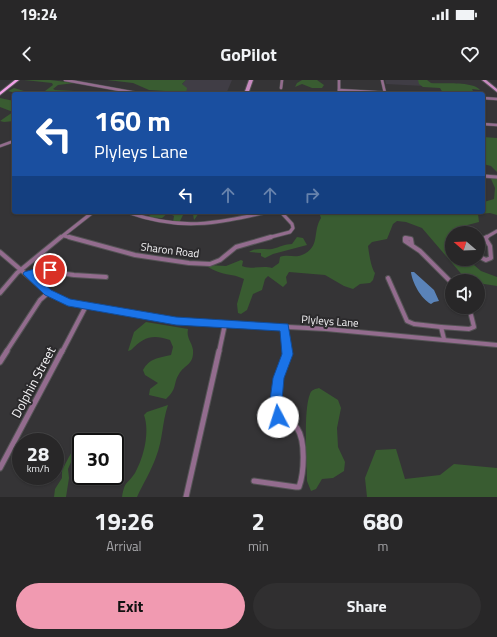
<!DOCTYPE html>
<html lang="en">
<head>
<meta charset="utf-8">
<style>
  :root { --surface:#282728; --page:#302f30; --text:#f1f3f6; --muted:#a5a5a8; --line:#444445; --accent:#f19ab1 }
  body { margin:0; font-family:"Titillium Web",sans-serif; background:var(--page); color:var(--text); height:100vh; display:flex; flex-direction:column; font-size:15px; white-space:nowrap }
  * { box-sizing:border-box; margin:0 }
  p { font-size:13px; color:var(--muted) }
  .icon { flex:none; width:22px; height:22px; fill:none; stroke:currentColor; stroke-width:2; stroke-linecap:round; stroke-linejoin:round }
  .map { position:relative; height:417px; overflow:hidden }
  .sheet { display:flex; flex-direction:column; background:var(--surface); flex:1 }
  .sheet>* { flex:none }
  .guide { position:absolute; left:12px; top:12px; width:473px; height:122px; border-radius:4px; box-shadow:0 1px 3px #0004,0 0 0 1px var(--line); background:#1a4fa0; color:#fff; overflow:hidden }
  .needle { width:26px; rotate:289deg }
  .buttons { position:absolute; left:445px; top:146px; display:grid; gap:8px }
  .buttons a { display:grid; place-items:center; width:40px; height:40px; border-radius:50%; background:var(--surface); box-shadow:0 1px 3px #0004,0 0 0 1px var(--line); font-size:20px }
  .speed { position:absolute; left:12px; top:353px; display:flex; gap:8px; font-size:20px; font-weight:700; text-align:center }
  .speed>* { display:grid; place-content:center; width:52px; height:52px; border-radius:50%; background:var(--surface); box-shadow:0 1px 3px #0004,0 0 0 1px var(--line); line-height:1 }
  .speed small { font-size:10px; font-weight:400 }
  .speed .limit { border:2px solid #111; border-radius:6px; background:#fff; color:#111 }
  .pin { position:absolute; display:grid; place-items:center; width:34px; height:34px; color:#fff; margin:-17px; border:2px solid #fff; border-radius:50%; box-shadow:0 1px 4px #0007 }
  .me { position:absolute; width:44px; margin:-22px; rotate:355deg; stroke-linejoin:round; filter:drop-shadow(0 0 3px #0008) }
  .turn { display:flex; align-items:center; gap:14px; height:84px; padding:0 16px; font-size:18px }
  .turn .icon { width:52px; height:52px; stroke-width:2.5 }
  .turn b { display:block; font-size:28px; line-height:34px }
  .lanes { display:flex; align-items:center; height:38px; padding:0 16px; background:#0003; justify-content:center; gap:20px; direction:ltr }
  .lanes .off { opacity:.35 }
  .eta { display:flex; justify-content:space-evenly; align-items:center; height:68px; text-align:center }
  .eta b { font-size:24px; font-weight:700; line-height:28px }
  .cta { display:flex; gap:8px; margin-top:auto; padding:8px 16px }
  .cta a { flex:1; height:46px; border-radius:24px; background:var(--accent); color:#111; font-size:16px; font-weight:700; line-height:46px; text-align:center }
  .cta a+a { background:var(--page); color:var(--text) }
  .status { display:flex; justify-content:space-between; align-items:center; height:28px; padding:0 20px; background:var(--surface); direction:ltr }
  .status svg { height:11px; fill:currentColor }
  header { display:flex; justify-content:space-between; align-items:center; height:52px; padding:0 16px; background:var(--surface); font-size:18px; font-weight:700 }
  .map>svg:first-child { display:block }
</style>
</head>
<body>
<div class="status"><b>19:24</b><svg viewBox="0 0 49 12"><path d="M0 12V9h3v3zM5 12V6h3v6zM10 12V3h3v9zM15 12V0h3v12zM26 1h20v11H26zM47 4h2v5h-2z"/></svg></div>
<header><svg class="icon" aria-label="back" viewBox="0 0 24 24"><path d="M15 5l-7 7 7 7"/></svg>GoPilot<svg class="icon" aria-label="heart" viewBox="0 0 24 24"><path d="M12 20l-8-8c-3-5 5-10 8-4 3-6 11-1 8 4z"/></svg></header>
<div class="map">
<svg width="497" height="417" viewBox="0 0 497 417">
  <rect width="100%" height="100%" fill="#353436"/>
  <g fill="#403d45">
    <path d="M186,0H232L226,14H181L179,8Z"/>
    <path d="M385,0H422L424,6L386,4Z"/>
  </g>
  <g fill="#395c31">
    <path d="M24,0H50L75,3L58,5L53,9L55,10L134,14H19L8,11L14,8L24,11H45L53,5L52,3Z"/>
    <path d="M107,0H186L182,4L187,8L186,13L200,14H173L165,11L149,10L133,3Z"/>
    <path d="M302,0H317L324,5L322,8H312L302,4L295,7L297,3Z"/>
    <path d="M418,0H427L431,3C443,4 473,1 480,10L472,9L473,11L469,12L470,14L443,13L440,8L423,7L419,4Z"/>
    <path d="M0,18L14,21V41L4,42L0,41L13,32L0,27Z"/>
    <path d="M483,57L497,58V92L491,86L483,84Z"/>
    <path d="M492,98H497V135L490,133L478,134L479,142L460,147L456,153H452V179H467L481,191L497,197V206L478,203V201H471L464,197L422,148L406,142L397,141L393,144L387,159L372,162L368,166C369,173 371,188 375,193L373,200L370,203L360,204L353,209L344,206L325,195L289,192L286,197L287,203L283,207L268,196L265,199L262,210L253,214L247,230L241,234L238,233L237,224L244,199C232,193 222,196 208,187L207,185L226,186L241,180L243,181L242,186C250,190 263,185 272,188L279,183L280,177C288,174 295,178 302,175C321,167 312,152 321,138L319,132H483L485,130L484,122L494,119L495,108L491,99Z"/>
    <path d="M158,132H207L199,133L194,140L193,134L186,133L183,135L179,143L173,142L174,136L168,133L162,138L146,137Z"/>
    <path d="M297,157L303,158L307,165L273,174L265,178L261,176V173L249,172C256,167 264,170 272,169C280,167 285,164 292,164Z"/>
    <path d="M146,242L188,249C186,258 192,262 193,270C194,285 185,284 179,294C173,303 178,308 166,319L149,315L150,309L158,303L145,295L143,290C150,278 158,278 171,275L173,267L170,260C152,254 144,257 131,270L128,271L134,252Z"/>
    <path d="M319,308L338,320L341,328L337,348L338,367L345,382L344,391L333,398L322,399L316,409L311,411L307,401C307,381 303,331 310,314C311,310 315,309 319,308Z"/>
    <path d="M168,325C162,342 163,360 156,377C151,391 143,404 137,417H122C125,400 127,405 135,393C144,377 150,352 144,335L147,332Z"/>
    <path d="M77,362L79,364L68,389L69,398L66,417H54L55,409L62,398V390Z"/>
    <path d="M396,369L405,399L440,395L454,384L497,388V417H367L365,398L376,370Z"/>
  </g>
  <path fill="#5a83b8" d="M411,192H414L434,210L439,221L434,222L431,224C421,219 412,202 411,192Z"/>
  <g fill="none" stroke-linecap="round" stroke-linejoin="round">
    <defs>
      <g id="street-far3">
        <path d="M65,0L142,14"/>
        <path d="M339,0V14"/>
        <path d="M382,0L385,13"/>
        <path d="M281,8L282,0"/>
        <path d="M339,10L408,14"/>
        <path d="M483,18L497,19"/>
        <path d="M483,44L497,45"/>
        <path d="M0,66L14,61"/>
      </g>
      <g id="street-far2">
        <path d="M483,96L497,97"/>
        <path d="M127,132C181,151 213,144 267,132"/>
        <path d="M64,156L73,158"/>
        <path d="M60,158L93,132"/>
        <path d="M267,158L290,152L293,148L292,144L281,132"/>
        <path d="M405,158H407"/>
        <path d="M485,158L497,151"/>
      </g>
      <g id="street-far1">
        <path d="M69,157L135,175L189,183L210,184L220,180L236,167L271,157"/>
        <path d="M478,163L487,157"/>
        <path d="M412,165L411,159L405,158V161L420,171L452,203"/>
        <path d="M0,172L48,213L68,223L176,241L326,249L497,265"/>
        <path d="M478,176L486,180L491,178L490,166L485,158"/>
        <path d="M28,195L45,191L74,195L106,197"/>
        <path d="M388,198L407,241L414,244L441,247"/>
        <path d="M0,213L17,193L61,157"/>
        <path d="M285,247L287,272"/>
        <path d="M444,259L441,247L469,249L474,247L469,227"/>
        <path d="M6,272L40,220L48,213"/>
        <path d="M62,272L86,226"/>
        <path d="M219,272L225,244"/>
      </g>
      <g id="street">
        <path d="M0,282L7,271"/>
        <path d="M0,388L62,271"/>
        <path d="M254,401L296,407H299C304,393 306,361 297,348C293,342 284,340 278,337L276,320L279,299L287,271"/>
        <path d="M186,417L219,271"/>
      </g>
      <g id="secondary">
        <path d="M249,0H253L248,14H244Z"/>
        <path d="M482,0H486L497,9V12Z"/>
      </g>
      <path id="primary" d="M15,0H19L0,15V12Z"/>
    </defs>
    <use href="#street-far3" stroke="#545355" stroke-width="3.5"/>
    <use href="#street-far2" stroke="#545355" stroke-width="4.5"/>
    <use href="#street-far1" stroke="#545355" stroke-width="6"/>
    <use href="#street" stroke="#545355" stroke-width="7"/>
    <use href="#secondary" stroke="#545355" stroke-width="2"/>
    <use href="#primary" stroke="#545355" stroke-width="2"/>
    <use href="#street-far3" stroke="#936c8e" stroke-width="2.5"/>
    <use href="#street-far2" stroke="#936c8e" stroke-width="3"/>
    <use href="#street-far1" stroke="#936c8e" stroke-width="4"/>
    <use href="#street" stroke="#936c8e" stroke-width="5"/>
    <use href="#secondary" fill="#c88ac0" fill-rule="evenodd"/>
    <use href="#primary" fill="#f1a1e7" fill-rule="evenodd"/>
  </g>
  <path fill="#1a73e8" stroke="#114b97" d="M50,187L53,188V192L34,195L51,210L70,219L176,237L288,244L293,274L284,298L282,320L284,337L282,341L278,342L274,341L270,320L273,298L282,274L280,251L176,245L68,226L45,215L23,194L24,192L38,188Z"/>
  <g text-anchor="middle" stroke-width="4" stroke-linejoin="round" paint-order="stroke">
    <g font-size="11" fill="#f5f4f6" stroke="#2b2a2c">
      <text transform="translate(170 170) rotate(7)" y="4">Sharon Road</text>
      <text transform="translate(330 241) rotate(4)" y="4">Plyleys Lane</text>
    </g>
    <g font-size="13" fill="#f5f4f6" stroke="#2b2a2c">
      <text transform="translate(33 302) rotate(-62)" y="5">Dolphin Street</text>
    </g>
  </g>
</svg>
<div class="buttons">
<a><svg class="needle" viewBox="-14 -14 28 28"><path d="M0-13l5 13h-10z" fill="#e53935"/><path d="M0 13l5-13h-10z" fill="#a5a5a8"/></svg></a>
<a><svg class="icon" aria-label="sound" viewBox="0 0 24 24"><path d="M4 9h4l5-4v14l-5-4H4zM17 9q2 3 0 6"/></svg></a>
</div>
<div class="speed"><div>28<small>km/h</small></div><div class="limit">30</div></div>
<div class="pin" style="left:50px;top:190px;background:#d93025"><svg class="icon" aria-label="arrive" viewBox="0 0 24 24"><path d="M6 21V4h12l-3 4 3 4H6"/></svg></div>
<svg class="me" style="left:278px;top:337px" viewBox="-20 -20 40 40"><circle r="19" fill="#fff"/><path d="M0-13L10 11 0 6-10 11z" fill="#1a73e8"/></svg>
<div class="guide">
<div class="turn"><svg class="icon" aria-label="left" viewBox="0 0 24 24"><path d="M17 20v-9H6M10 6l-5 5 5 5"/></svg><div><b>160 m</b>Plyleys Lane</div></div>
<div class="lanes"><svg class="icon" aria-label="left" viewBox="0 0 24 24"><path d="M17 20v-9H6M10 6l-5 5 5 5"/></svg><svg class="icon off" aria-label="ahead" viewBox="0 0 24 24"><path d="M12 20V5M6 11l6-6 6 6"/></svg><svg class="icon off" aria-label="ahead" viewBox="0 0 24 24"><path d="M12 20V5M6 11l6-6 6 6"/></svg><svg class="icon off" aria-label="right" viewBox="0 0 24 24"><path d="M7 20v-9h11M14 6l5 5-5 5"/></svg></div>
</div>
</div>
<section class="sheet">
<div class="eta">
<div><b>19:26</b><p>Arrival</p></div>
<div><b>2</b><p>min</p></div>
<div><b>680</b><p>m</p></div>
</div>
<div class="cta"><a>Exit</a><a>Share</a></div>
</section>
</body>
</html>
